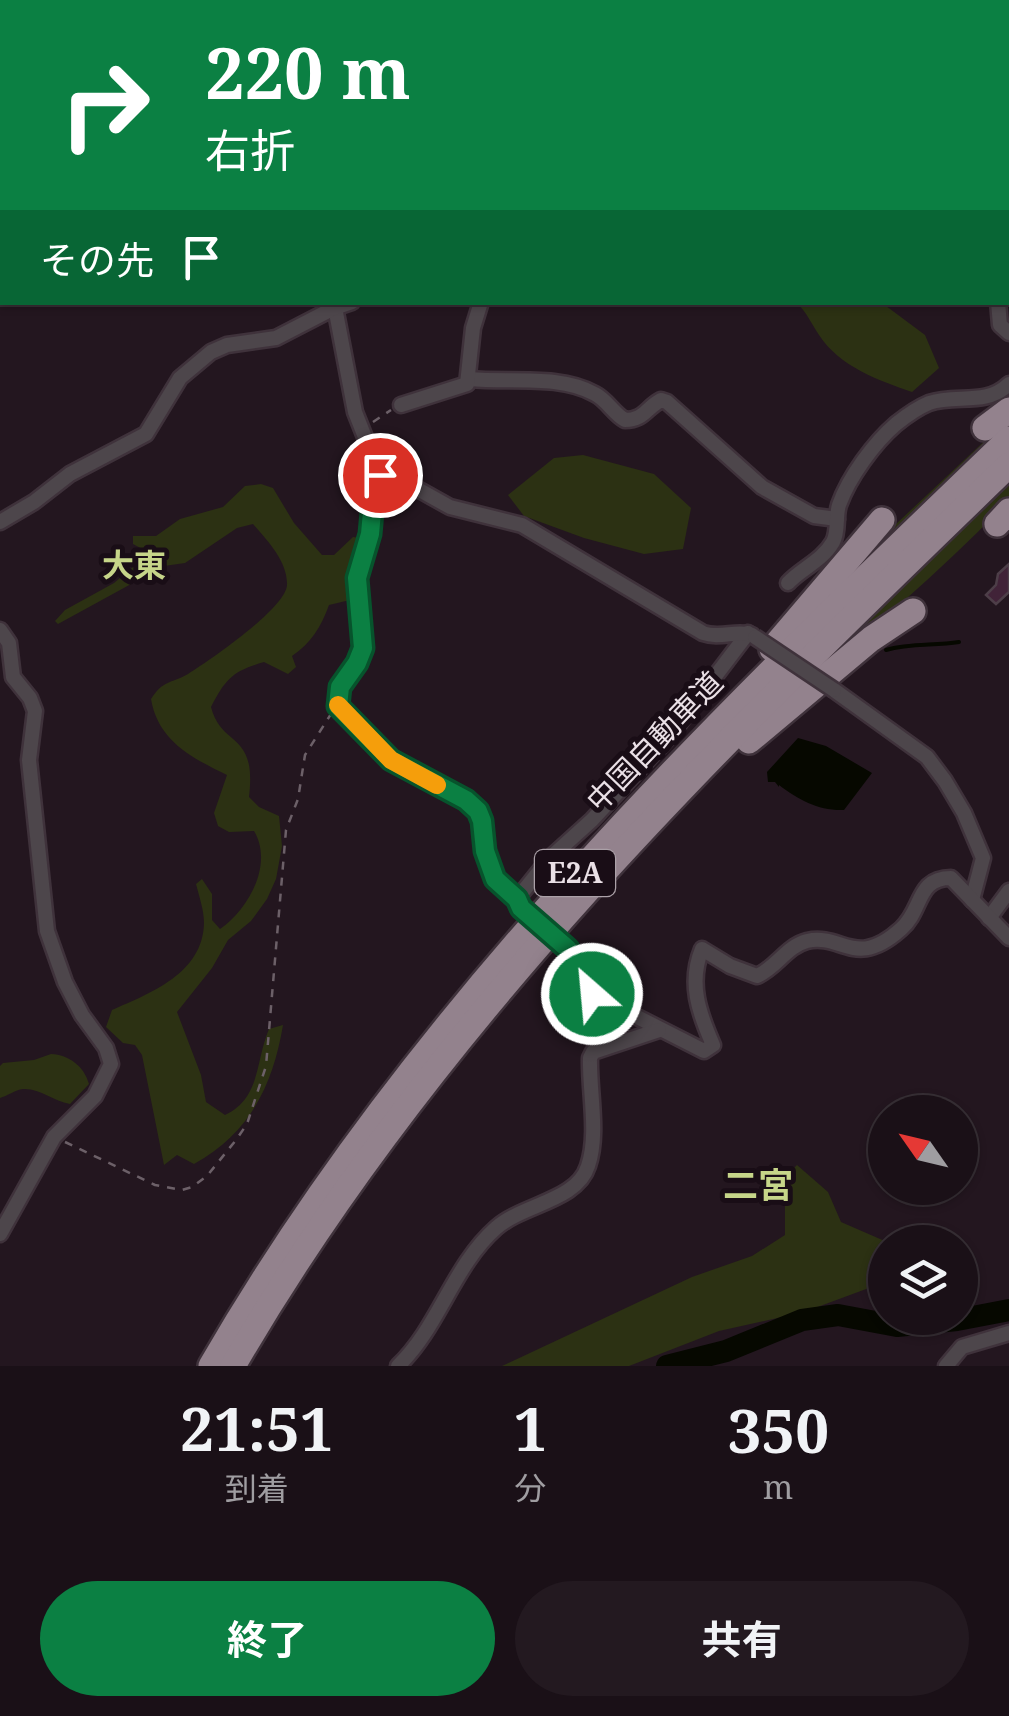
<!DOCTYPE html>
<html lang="ja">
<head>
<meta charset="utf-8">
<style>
  :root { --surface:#1a1017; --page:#231920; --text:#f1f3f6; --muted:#9f9da1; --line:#383036; --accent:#0b8043 }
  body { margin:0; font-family:"Noto Serif","Noto Sans JP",serif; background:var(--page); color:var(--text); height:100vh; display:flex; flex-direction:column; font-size:38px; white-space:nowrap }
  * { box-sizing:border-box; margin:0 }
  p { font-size:32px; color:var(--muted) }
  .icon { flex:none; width:55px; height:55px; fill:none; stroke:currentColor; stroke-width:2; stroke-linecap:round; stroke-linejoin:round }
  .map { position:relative; height:1366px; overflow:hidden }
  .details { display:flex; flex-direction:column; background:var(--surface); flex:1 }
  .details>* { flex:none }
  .top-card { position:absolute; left:0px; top:0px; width:1010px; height:305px; box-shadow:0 2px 8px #0004,0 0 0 2px var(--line); background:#0b8043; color:#fff; overflow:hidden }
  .needle { width:65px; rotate:304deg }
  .buttons { position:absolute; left:868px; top:1095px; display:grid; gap:20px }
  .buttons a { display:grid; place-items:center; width:110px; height:110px; border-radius:50%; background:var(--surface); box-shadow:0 2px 8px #0004,0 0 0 2px var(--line); font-size:50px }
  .pin { position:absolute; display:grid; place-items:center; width:85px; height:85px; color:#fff; margin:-42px; border:5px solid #fff; border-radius:50%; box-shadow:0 2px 10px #0007 }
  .me { position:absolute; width:110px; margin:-55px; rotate:333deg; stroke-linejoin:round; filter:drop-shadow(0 0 8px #0008) }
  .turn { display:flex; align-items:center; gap:35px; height:210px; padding:0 40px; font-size:45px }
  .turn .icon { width:130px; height:130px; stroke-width:2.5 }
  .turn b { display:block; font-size:70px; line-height:85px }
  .then { display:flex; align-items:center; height:95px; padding:0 40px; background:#0003; gap:20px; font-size:38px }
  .eta { display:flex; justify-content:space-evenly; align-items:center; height:170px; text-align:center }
  .eta b { font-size:60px; font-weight:700; line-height:70px }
  .primary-button { display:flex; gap:20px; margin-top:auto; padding:20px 40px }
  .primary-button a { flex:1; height:115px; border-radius:60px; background:var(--accent); color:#fff; font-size:40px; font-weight:700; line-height:115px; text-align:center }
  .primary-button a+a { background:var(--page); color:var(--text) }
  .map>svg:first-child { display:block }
</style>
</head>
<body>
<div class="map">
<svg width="1009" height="1366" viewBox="0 0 1009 1366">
  <rect width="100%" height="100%" fill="#23161f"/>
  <g fill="#2c3113">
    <path d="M797,303H882L925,335L939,368L912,392C878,380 840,367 819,335C811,323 807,313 797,303Z"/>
    <path d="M1009,418V424L842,586L862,556Z"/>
    <path d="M583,455L654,474L691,508L683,549L644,554L584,538L524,516L508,495L554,458Z"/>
    <path d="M1009,478V500C945,568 873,628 802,688L836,646Z"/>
    <path d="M261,484L273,488L294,523L322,555H334L353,537L362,538C357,558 358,583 350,600L329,605C321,627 311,643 292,656L296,667L288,674L264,662C233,671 226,678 211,707C222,749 257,730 249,797L259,807L279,816L282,846L276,879L267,899L251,921L228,940L212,968L177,1012L201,1075L206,1102L225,1115C261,1098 255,1062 269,1029L283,1025C273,1085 250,1133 194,1164L177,1155L164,1165L142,1055L135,1045L123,1043L106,1027L112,1010C151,993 203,973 204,923C204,910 199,896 196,884L202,879L212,894V920L220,929C248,910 274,864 254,831L229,832L218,826L214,813L227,775C192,758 158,741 151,699C163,680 170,684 188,674C209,661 286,608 287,585C288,562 268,541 253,524L237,528L185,563L164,566L58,624L55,621L65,610L114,583L145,557L146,551L133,544V536H156L180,519L223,507L245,486Z"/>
    <path d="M51,1054C69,1055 84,1066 89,1084L70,1104C53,1101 40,1088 23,1089C15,1090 7,1096 0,1098V1066L3,1063L34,1060Z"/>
    <path d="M797,1165L828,1192L841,1222L887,1242L885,1279L877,1285L804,1312L719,1331L629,1366H502L692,1277L752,1256L785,1235V1177Z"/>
  </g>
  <path fill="#060800" d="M798,738L826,746L872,773L844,810C819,811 799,800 779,785V787L775,782H768L767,772Z"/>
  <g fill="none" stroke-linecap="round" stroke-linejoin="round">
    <path stroke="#060800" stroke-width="4" d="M886,650C910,643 934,646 959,642"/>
    <path stroke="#060800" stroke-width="22" d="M667,1366L726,1351L802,1320L838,1315L897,1326L957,1320L1009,1310"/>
  </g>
  <path fill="#412338" stroke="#4d3e48" stroke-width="2.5" d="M1009,564V592L996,604L986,595L996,585L998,574Z"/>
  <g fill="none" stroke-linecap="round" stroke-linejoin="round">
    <defs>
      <g id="street">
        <path d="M195,0L196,2"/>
        <path d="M527,2V0"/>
        <path d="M796,2L798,0"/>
        <path d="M935,2L940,0"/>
        <path d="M334,302L355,412L380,475L374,490L371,534L357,578L363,648L357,663L339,687L337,701C355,734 391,761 423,779C440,788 465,794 477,810C483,818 483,830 484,840C486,866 497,883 517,899L550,858L592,820L669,737L748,633"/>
        <path d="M998,302L1000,325L1009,333"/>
        <path d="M470,379C509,383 560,374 595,394C607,400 613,413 625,420C644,420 646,408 661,400L667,402L762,487L814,516L837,519"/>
        <path d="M401,405L467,384L473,328L481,302"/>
        <path d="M380,475L398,478L450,507L522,525L703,633C720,639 736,630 752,635"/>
        <path d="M0,522L34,502L70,474L146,434L180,378L211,352L227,345L276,338L334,308L352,302"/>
        <path d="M788,583C802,568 822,561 833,542C839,531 835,518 839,505C849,477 874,443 896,424C906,416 917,408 929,403C956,393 985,407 1009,384"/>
        <path d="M0,630L9,643L13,677L30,698L35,711L29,760L47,931L65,982L82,1015L106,1048L111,1064L95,1096L54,1137L0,1234"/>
        <path d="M834,690L927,757L945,781L964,813L983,858L972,900"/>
        <path d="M989,918L1009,891"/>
        <path d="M568,949L592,994L704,1051L713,1045C699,1013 688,983 702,949L730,966L757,976C776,968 787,946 807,941C843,933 855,970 901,929C923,910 916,878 951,878L1009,938"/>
        <path d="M398,1366C439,1327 453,1266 496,1228C523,1204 577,1201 588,1166C599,1134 589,1091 590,1058L593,1052L659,1030"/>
        <path d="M946,1366L962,1347L1009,1333"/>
      </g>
      <g id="highway">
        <path d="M985,428L1009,410"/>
        <path d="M997,524L1009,511"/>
        <path d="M772,649L882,520"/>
        <path d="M749,741L871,639L913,611"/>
        <path d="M211,1366C418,1008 713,723 1009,439"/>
        <path d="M233,1366C434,1019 723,741 1009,465"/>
      </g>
    </defs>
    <use href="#street" stroke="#3f323b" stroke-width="19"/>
    <use href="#highway" stroke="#3f323b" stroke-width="30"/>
    <g stroke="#6c6068" stroke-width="2.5" stroke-dasharray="8 8" stroke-linecap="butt">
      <path d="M373,422L391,410"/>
      <path d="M65,1142L155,1185L182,1190L192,1187L207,1176L236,1140L247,1124L266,1066L286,830L298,799L305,755L331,714"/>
    </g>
    <use href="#street" stroke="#4d464b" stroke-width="14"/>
    <use href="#highway" stroke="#93828d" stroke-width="25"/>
    <defs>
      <g id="street-bridge">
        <path d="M755,637L834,690"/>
        <path d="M521,907L568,949"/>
      </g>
    </defs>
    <use href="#street-bridge" stroke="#3f323b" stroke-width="19" stroke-linecap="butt"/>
    <use href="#street-bridge" stroke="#4d464b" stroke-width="14"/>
  </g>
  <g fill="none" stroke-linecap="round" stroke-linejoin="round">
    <defs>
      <path id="route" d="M380,475L374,490L370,534L357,578L363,648L357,663L340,687L338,706L391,760L466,800L478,811L482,821L485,851L495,879L517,899L521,908L568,949L592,994"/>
    </defs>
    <use href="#route" stroke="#07532c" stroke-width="25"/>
    <use href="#route" stroke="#0b8043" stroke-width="18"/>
    <path stroke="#f59e0b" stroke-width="18" d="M338,705L391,760L437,785"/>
  </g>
  <g text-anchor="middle" stroke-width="10" stroke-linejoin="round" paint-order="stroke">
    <rect fill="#190d16" stroke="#aba1a8" stroke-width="2.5" x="535" y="850" width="80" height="46" rx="8"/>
    <g font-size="28" font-weight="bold" fill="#eae0e6">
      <text x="575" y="883">E2A</text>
    </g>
    <g font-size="30" fill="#eae0e6" stroke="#190d16">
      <text transform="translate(655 742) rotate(-46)" y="10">中国自動車道</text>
    </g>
    <g font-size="32" font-weight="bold" fill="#c6d589" stroke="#190d16">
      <text x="134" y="577">大東</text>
    </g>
    <g font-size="35" font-weight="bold" fill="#c6d589" stroke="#190d16">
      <text x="758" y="1198">二宮</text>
    </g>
  </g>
</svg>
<div class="buttons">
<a><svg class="needle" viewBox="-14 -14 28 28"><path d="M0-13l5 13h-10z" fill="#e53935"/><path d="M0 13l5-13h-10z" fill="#9f9da1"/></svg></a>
<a><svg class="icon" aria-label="layers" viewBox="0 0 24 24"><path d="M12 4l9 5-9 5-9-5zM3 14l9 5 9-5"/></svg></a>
</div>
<div class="pin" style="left:380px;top:475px;background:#d93025"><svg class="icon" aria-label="arrive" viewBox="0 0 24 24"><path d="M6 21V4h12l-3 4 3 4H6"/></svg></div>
<svg class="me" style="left:592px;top:994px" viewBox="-20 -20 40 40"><circle r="17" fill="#0b8043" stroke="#fff" stroke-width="3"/><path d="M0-11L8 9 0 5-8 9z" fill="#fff"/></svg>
<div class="top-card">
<div class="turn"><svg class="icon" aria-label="right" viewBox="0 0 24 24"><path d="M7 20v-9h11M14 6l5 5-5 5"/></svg><div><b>220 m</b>右折</div></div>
<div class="then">その先<svg class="icon" aria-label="arrive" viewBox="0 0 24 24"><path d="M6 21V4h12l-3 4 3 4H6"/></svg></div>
</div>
</div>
<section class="details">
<div class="eta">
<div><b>21:51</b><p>到着</p></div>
<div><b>1</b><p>分</p></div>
<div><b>350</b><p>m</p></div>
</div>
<div class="primary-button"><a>終了</a><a>共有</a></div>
</section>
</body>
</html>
